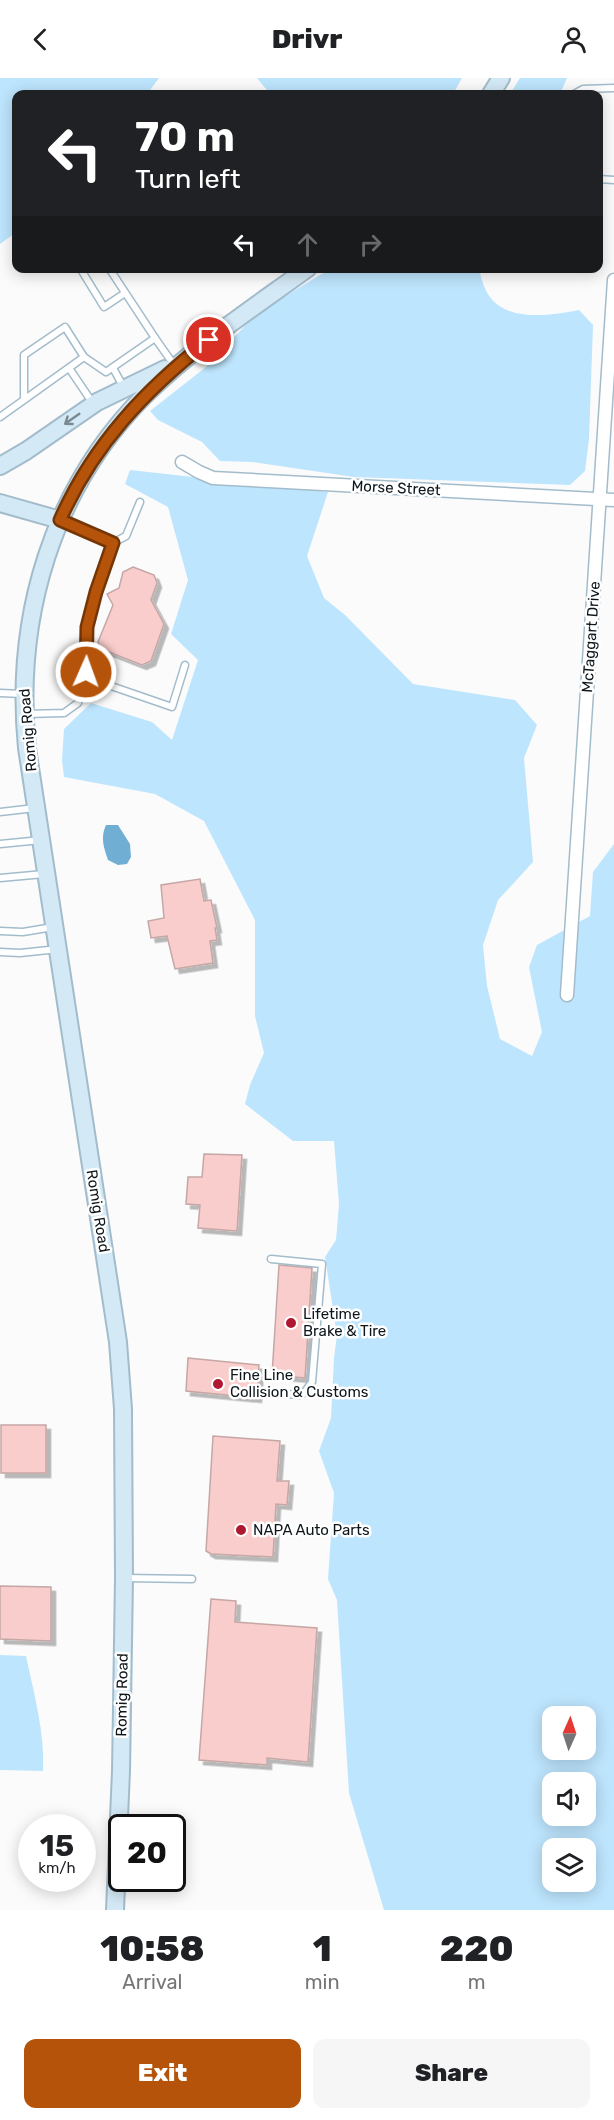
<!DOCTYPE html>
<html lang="en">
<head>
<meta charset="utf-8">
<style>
  :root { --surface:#fff; --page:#f6f6f6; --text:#202124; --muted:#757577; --accent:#b45309 }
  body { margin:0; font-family:Rubik,sans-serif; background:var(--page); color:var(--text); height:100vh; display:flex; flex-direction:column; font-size:22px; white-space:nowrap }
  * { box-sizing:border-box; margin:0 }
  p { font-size:20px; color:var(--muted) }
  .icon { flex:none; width:33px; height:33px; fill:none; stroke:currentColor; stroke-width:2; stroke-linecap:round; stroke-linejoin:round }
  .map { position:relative; height:1832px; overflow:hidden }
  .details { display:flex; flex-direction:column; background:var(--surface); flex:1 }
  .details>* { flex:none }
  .top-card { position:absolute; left:12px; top:12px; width:591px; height:183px; border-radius:12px; box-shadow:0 3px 15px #0003; background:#202124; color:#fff; overflow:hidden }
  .needle { width:39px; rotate:3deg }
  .tools { position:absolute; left:542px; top:1628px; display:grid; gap:12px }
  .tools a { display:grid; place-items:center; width:54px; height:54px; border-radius:12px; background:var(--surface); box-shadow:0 3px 15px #0003; font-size:30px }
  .speed { position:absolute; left:18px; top:1736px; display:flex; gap:12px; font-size:30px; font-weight:700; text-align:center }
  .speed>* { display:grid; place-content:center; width:78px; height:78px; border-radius:50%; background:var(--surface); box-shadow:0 3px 15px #0003; line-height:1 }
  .speed small { font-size:15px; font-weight:400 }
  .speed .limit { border:3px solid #111; border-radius:9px; background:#fff; color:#111 }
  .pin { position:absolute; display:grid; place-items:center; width:51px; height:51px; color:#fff; margin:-26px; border:3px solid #fff; border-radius:50%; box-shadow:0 2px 6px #0007 }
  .me { position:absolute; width:66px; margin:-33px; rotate:2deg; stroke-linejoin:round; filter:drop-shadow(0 0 4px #0008) }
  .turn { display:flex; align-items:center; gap:21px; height:126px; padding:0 24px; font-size:27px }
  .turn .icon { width:78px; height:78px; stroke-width:2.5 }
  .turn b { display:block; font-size:42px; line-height:51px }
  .lanes { display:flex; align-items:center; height:57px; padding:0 24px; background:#0003; justify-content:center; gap:30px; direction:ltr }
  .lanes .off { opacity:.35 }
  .eta { display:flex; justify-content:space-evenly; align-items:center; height:102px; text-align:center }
  .eta b { font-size:36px; font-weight:800; line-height:42px }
  .button { display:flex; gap:12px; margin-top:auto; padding:12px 24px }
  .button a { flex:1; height:69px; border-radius:12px; background:var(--accent); color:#fff; font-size:24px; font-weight:800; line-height:69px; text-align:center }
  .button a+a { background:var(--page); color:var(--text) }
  header { display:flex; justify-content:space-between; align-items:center; height:78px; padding:0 24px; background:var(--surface); font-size:27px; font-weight:800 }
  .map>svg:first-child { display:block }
</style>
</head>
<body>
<header><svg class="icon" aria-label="back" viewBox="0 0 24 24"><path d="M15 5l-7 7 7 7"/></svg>Drivr<svg class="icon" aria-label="person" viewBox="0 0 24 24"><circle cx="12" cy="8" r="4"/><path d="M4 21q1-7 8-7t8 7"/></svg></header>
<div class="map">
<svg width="614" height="1832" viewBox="0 0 614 1832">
  <defs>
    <filter id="shadow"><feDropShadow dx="4.5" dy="4.5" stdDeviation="0" flood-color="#0004"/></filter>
  </defs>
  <rect width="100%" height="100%" fill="#fbfbfb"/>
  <g fill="#bde5fd" fill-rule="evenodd">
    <path d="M0,0H159L147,16H16L15,155L0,166Z"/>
    <path d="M257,0H462L453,16H270Z"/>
    <path d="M520,0H567L560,16H510Z"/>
    <path d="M330,191H481C479,197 482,202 484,208C498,246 548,238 579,232L593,247L589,361L585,393L570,407L354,399L252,384L220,383L202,364L158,342L150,333L206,289L257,235Z"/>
    <path d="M130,392L328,414L307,478L324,520L345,537L413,606L515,622L537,647L524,680L533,784L498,822L483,867L487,908L500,961L532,978L542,954L529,889L537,867L590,838L593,794L614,766V1832H384L349,1715L337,1522L328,1501L334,1415L319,1373L331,1340L334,1280L337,1257L325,1179L336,1162L339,1126L334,1063H293L245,1026L250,1007L264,975L255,938V842L204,743L155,716L64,699L62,682L64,651L91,625L152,644L172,662L198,582L171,556L188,502L168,429L125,406ZM552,1638H585V1671H552ZM552,1704H585V1737H552ZM552,1770H585V1803H552Z"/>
    <path d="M0,1577L26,1578C34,1616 45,1655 43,1693L0,1692Z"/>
  </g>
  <path fill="#70afd3" d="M106,747H118L130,766L131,779L127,786L118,787L108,782C104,770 100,760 106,747Z"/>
  <g fill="#f9cdcb" stroke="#c5a7a6" stroke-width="1.5" filter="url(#shadow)">
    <path d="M133,489L154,497L157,505L151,522L164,546L151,583L142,587L101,571L98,564L113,527L107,516L119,510L123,494Z"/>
    <path d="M200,801L204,823L211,822L217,850H215L217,862L210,863L213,885L175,891L167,858L151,860L148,843L164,840L161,807Z"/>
    <path d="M204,1076L242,1077L237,1153L198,1150L200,1127L186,1126L188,1099H202Z"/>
    <path d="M279,1187L312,1190L305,1300L272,1297Z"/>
    <path d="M188,1280L259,1287L257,1320L186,1313Z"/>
    <rect x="1" y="1347" width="45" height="48"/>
    <path d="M213,1358L280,1363L277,1403H289L287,1427L276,1426L273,1479L211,1476L206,1473Z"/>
    <path d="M0,1508L51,1509V1563L0,1561Z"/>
    <path d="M211,1521L236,1523L235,1544L317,1550L308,1684L267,1680V1687L199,1682Z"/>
  </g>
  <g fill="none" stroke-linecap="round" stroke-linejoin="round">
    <defs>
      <g id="lane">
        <path d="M574,16L583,11L614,10"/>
        <path d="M598,101L614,102"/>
        <path d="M80,190L104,229L125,215"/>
        <path d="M109,190L155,260"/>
        <path d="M69,290L92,324"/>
        <path d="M113,290L124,310"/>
        <path d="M24,321V277L65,249L84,279L106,294L155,260L174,287"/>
        <path d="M0,339L84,279"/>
        <path d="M63,444L113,465L126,458L140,424"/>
        <path d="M85,599L172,629L185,587"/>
        <path d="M0,615L23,616"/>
        <path d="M26,636L64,635L78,625L86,594L87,549L96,514L113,465"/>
        <path d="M0,734L35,730"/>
        <path d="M0,766L41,762"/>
        <path d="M0,800L44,796"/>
        <path d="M0,853L23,854L53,849"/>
        <path d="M0,874L20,875L58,871"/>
        <path d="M262,1314L300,1317L304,1315L312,1304L322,1186L271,1181"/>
        <path d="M124,1500L192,1501"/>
      </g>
      <g id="street">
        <path d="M182,384L199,394L213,400L614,422"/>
        <path d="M567,917L614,202"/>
      </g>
      <g id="secondary">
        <path d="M491,16L501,0"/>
        <path d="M0,388L26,373L97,324L165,291"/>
        <path d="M0,425L60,442"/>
        <path d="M115,1832L121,1693L124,1500L123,1331L118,1264L27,670C14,539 52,410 146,316C195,268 253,230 308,190"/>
      </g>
    </defs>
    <use href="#lane" stroke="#a3bccb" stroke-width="9"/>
    <use href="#street" stroke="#a3bccb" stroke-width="15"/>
    <use href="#secondary" stroke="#a3bccb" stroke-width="20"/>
    <use href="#lane" stroke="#fff" stroke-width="6"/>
    <use href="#street" stroke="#fff" stroke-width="12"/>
    <use href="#secondary" stroke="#d3e9f5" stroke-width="16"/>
  </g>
  <defs><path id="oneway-shaft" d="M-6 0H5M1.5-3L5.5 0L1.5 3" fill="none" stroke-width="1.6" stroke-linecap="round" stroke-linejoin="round" transform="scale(1.5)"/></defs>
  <use stroke="#7a8a93" href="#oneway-shaft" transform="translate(72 341) rotate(145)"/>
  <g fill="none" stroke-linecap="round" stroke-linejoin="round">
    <defs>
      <path id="route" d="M86,594L87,549L96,514L113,465L60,442C93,367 145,312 209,262"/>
    </defs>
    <use href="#route" stroke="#753606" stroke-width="15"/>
    <use href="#route" stroke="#b45309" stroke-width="10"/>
  </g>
  <g fill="#ae1931" stroke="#fff" stroke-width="2">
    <circle cx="291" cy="1245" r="6"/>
    <circle cx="218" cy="1306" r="6"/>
    <circle cx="241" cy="1452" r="6"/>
  </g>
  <g text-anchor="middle" stroke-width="5" stroke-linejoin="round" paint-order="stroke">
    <g font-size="15" fill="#0d161b" stroke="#fff">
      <text transform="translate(396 410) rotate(3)" y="5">Morse Street</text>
      <text transform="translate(591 559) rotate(-86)" y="5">McTaggart Drive</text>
      <text transform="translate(28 652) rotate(-95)" y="5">Romig Road</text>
      <text transform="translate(98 1133) rotate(81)" y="5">Romig Road</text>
      <text transform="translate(122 1617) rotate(-89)" y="5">Romig Road</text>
    </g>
    <g font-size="15" fill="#0d161b" stroke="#fff" text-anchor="start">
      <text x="303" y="1241">Lifetime<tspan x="303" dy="17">Brake &amp; Tire</tspan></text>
      <text x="230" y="1302">Fine Line<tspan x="230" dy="17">Collision &amp; Customs</tspan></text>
      <text x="253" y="1457">NAPA Auto Parts</text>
    </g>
  </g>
</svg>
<div class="tools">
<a><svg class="needle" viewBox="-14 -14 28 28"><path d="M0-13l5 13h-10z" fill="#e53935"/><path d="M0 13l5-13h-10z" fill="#757577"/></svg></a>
<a><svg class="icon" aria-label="sound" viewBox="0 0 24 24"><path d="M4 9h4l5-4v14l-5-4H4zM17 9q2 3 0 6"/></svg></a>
<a><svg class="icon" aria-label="layers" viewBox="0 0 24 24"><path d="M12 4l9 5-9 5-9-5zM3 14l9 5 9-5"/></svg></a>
</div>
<div class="speed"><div>15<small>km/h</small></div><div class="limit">20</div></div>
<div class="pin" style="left:209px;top:262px;background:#d93025"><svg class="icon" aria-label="arrive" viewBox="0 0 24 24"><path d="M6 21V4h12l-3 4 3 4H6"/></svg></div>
<svg class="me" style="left:86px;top:594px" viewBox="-20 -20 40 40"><circle r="17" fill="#b45309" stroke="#fff" stroke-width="3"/><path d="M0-11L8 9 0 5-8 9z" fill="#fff"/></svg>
<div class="top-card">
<div class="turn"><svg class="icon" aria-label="left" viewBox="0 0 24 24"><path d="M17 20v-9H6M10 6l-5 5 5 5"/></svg><div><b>70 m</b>Turn left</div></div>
<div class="lanes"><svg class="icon" aria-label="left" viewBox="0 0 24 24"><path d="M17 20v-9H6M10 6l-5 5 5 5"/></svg><svg class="icon off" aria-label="ahead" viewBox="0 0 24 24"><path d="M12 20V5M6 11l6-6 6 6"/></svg><svg class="icon off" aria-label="right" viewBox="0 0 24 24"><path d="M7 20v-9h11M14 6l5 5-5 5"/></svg></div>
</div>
</div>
<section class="details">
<div class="eta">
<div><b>10:58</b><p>Arrival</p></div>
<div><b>1</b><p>min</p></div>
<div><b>220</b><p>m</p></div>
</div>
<div class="button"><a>Exit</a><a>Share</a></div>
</section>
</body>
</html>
